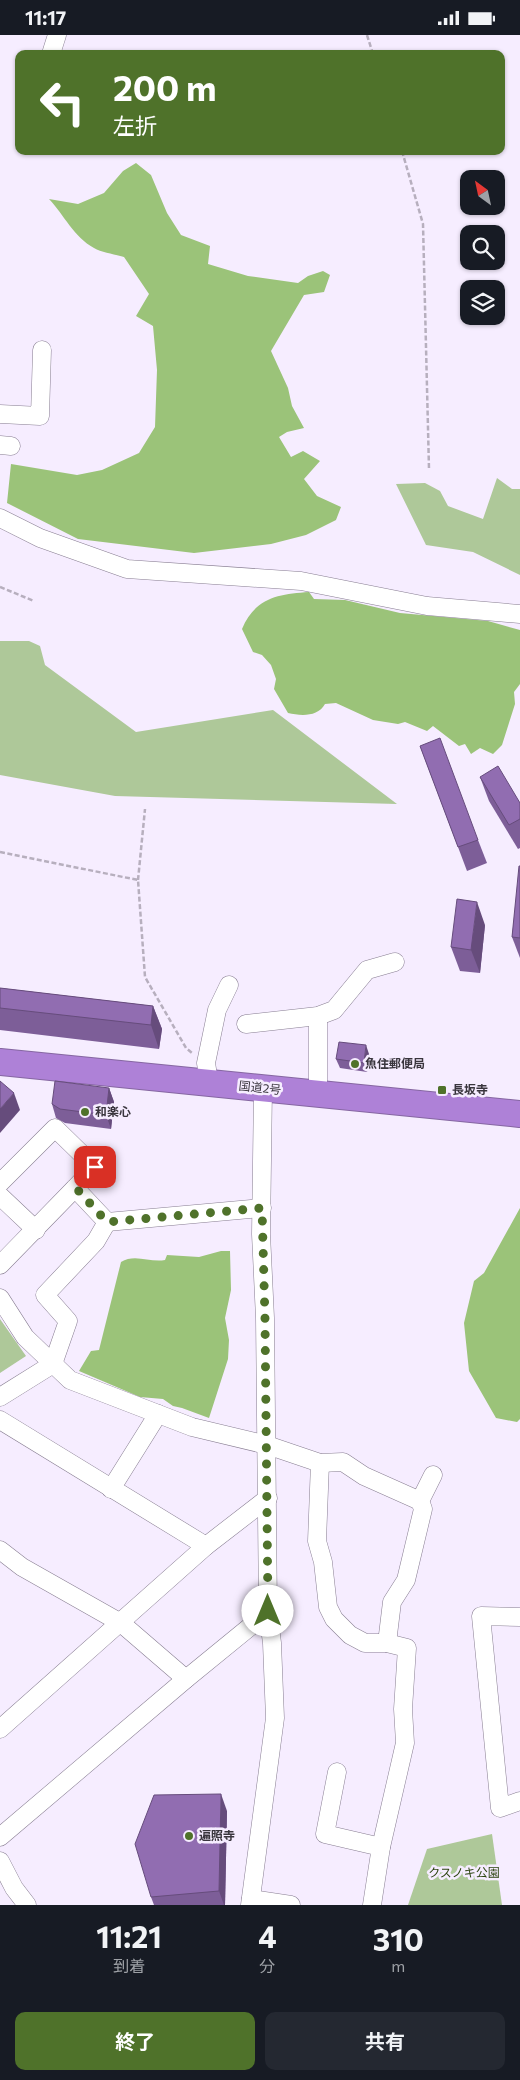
<!DOCTYPE html>
<html lang="ja">
<head>
<meta charset="utf-8">
<style>
  :root { --surface:#171b24; --page:#242831; --text:#f1f3f6; --muted:#9ea1a6; --accent:#4f722a }
  body { margin:0; font-family:Commissioner,"Noto Sans JP",sans-serif; background:var(--page); color:var(--text); height:100vh; display:flex; flex-direction:column; font-size:19px; white-space:nowrap }
  * { box-sizing:border-box; margin:0 }
  p { font-size:16px; color:var(--muted) }
  .icon { flex:none; width:28px; height:28px; fill:none; stroke:currentColor; stroke-width:2; stroke-linecap:round; stroke-linejoin:round }
  .map { position:relative; height:1870px; overflow:hidden }
  .side { display:flex; flex-direction:column; background:var(--surface); flex:1 }
  .side>* { flex:none }
  .guide { position:absolute; left:15px; top:15px; width:490px; height:105px; border-radius:10px; box-shadow:0 1px 4px #0004; background:#4f722a; color:#fff; overflow:hidden }
  .needle { width:32px; rotate:327deg }
  .tools { position:absolute; left:460px; top:135px; display:grid; gap:10px }
  .tools a { display:grid; place-items:center; width:45px; height:45px; border-radius:10px; background:var(--surface); box-shadow:0 1px 4px #0004; font-size:25px }
  .pin { position:absolute; display:grid; place-items:center; width:42px; height:42px; color:#fff; margin:-21px; border-radius:10px; box-shadow:0 2px 8px #0006 }
  .me { position:absolute; width:55px; margin:-28px; rotate:0deg; stroke-linejoin:round; filter:drop-shadow(0 0 4px #0008) }
  .turn { display:flex; align-items:center; gap:18px; height:105px; padding:0 15px; font-size:22px }
  .turn .icon { width:65px; height:65px; stroke-width:2.5 }
  .turn b { display:block; font-size:35px; line-height:42px }
  .eta { display:flex; justify-content:space-evenly; align-items:center; height:85px; text-align:center }
  .eta b { font-size:30px; font-weight:700; line-height:35px }
  .primary-button { display:flex; gap:10px; margin-top:auto; padding:10px 15px }
  .primary-button a { flex:1; height:58px; border-radius:10px; background:var(--accent); color:#fff; font-size:20px; font-weight:700; line-height:58px; text-align:center }
  .primary-button a+a { background:var(--page); color:var(--text) }
  .status { display:flex; justify-content:space-between; align-items:center; height:35px; padding:0 25px; background:var(--surface); direction:ltr }
  .status svg { height:14px; fill:currentColor }
  .map>svg:first-child { display:block }
</style>
</head>
<body>
<div class="status"><b>11:17</b><svg viewBox="0 0 49 12"><path d="M0 12V9h3v3zM5 12V6h3v6zM10 12V3h3v9zM15 12V0h3v12zM26 1h20v11H26zM47 4h2v5h-2z"/></svg></div>
<div class="map">
<svg width="520" height="1870" viewBox="0 0 520 1870">
  <rect width="100%" height="100%" fill="#f6edff"/>
  <g fill="#aec899">
    <path d="M497,443L512,454H520V540L473,517L426,510L396,449L425,448L440,456L448,471L483,484Z"/>
    <path d="M0,606H29L40,611L45,630L136,697L273,675L397,769L115,761L0,740Z"/>
    <path d="M0,1284L26,1321L0,1338Z"/>
    <path d="M492,1799L502,1870H408L427,1814Z"/>
  </g>
  <g fill="#9bc379">
    <path d="M136,128L151,140L167,178L181,200L210,211L208,229L248,241L298,248L308,241L323,236L330,240L324,257L304,260L271,316L288,353L292,371L304,393L287,397L279,402L291,422L303,416L320,426L304,444L317,461L341,472L336,485L306,500L271,509L194,518L78,504L7,468L11,429L77,440L102,435L139,418L155,392L157,335L153,291L136,281L149,259L124,222C115,219 102,218 94,213C74,202 64,180 49,164L78,169L104,158L123,136Z"/>
    <path d="M309,557L314,564L345,565L400,578L488,586L520,595V649L514,657L515,669L502,710L493,719L480,713L471,719L465,709L459,711L433,691L427,696L405,687L398,689L373,685L336,668L325,669C318,682 301,681 288,678L274,654L276,644L271,630L262,620L253,617L242,594C255,563 278,559 309,557Z"/>
    <path d="M520,1173V1384L517,1387L496,1383L469,1336L464,1288L474,1246L484,1238Z"/>
    <path d="M221,1216H230L231,1255L225,1283L229,1305L228,1324L209,1383L182,1373L173,1371L163,1364L140,1362L79,1336L91,1316L99,1315L121,1227C135,1218 150,1228 165,1225L167,1220L199,1222Z"/>
  </g>
  <g fill="none" stroke-linecap="round" stroke-linejoin="round">
    <defs>
      <g id="minor">
        <path d="M51,19L57,0"/>
        <path d="M0,379L40,381L42,315"/>
        <path d="M0,410L11,411"/>
        <path d="M0,483L40,503L127,534L301,546L427,571L520,579"/>
        <path d="M318,981V1059"/>
        <path d="M246,989L318,981L334,975L367,935L395,927"/>
        <path d="M209,1047L206,1028L217,975L229,950"/>
        <path d="M0,1148L55,1093L95,1132L75,1153"/>
        <path d="M0,1161L36,1195"/>
        <path d="M0,1230L75,1153L107,1187L262,1173"/>
        <path d="M0,1263L25,1302L70,1345L192,1392L267,1410L320,1428L343,1427L364,1441L420,1466L433,1440"/>
        <path d="M0,1362L53,1329L68,1286L45,1260L96,1206L107,1187"/>
        <path d="M0,1385L206,1511"/>
        <path d="M320,1428L317,1506L323,1527L328,1572L334,1584L350,1600L365,1608H387L407,1613L403,1674L405,1708L381,1812"/>
        <path d="M111,1454L158,1379"/>
        <path d="M0,1515L22,1532L121,1588L186,1644"/>
        <path d="M520,1582L481,1581L500,1773L520,1766"/>
        <path d="M387,1608L392,1567L406,1545L423,1474L420,1466"/>
        <path d="M0,1694L206,1511L268,1463"/>
        <path d="M337,1737L325,1799L381,1812L372,1870"/>
        <path d="M0,1802L186,1644L268,1577"/>
        <path d="M0,1826L14,1853L27,1870"/>
        <path d="M251,1864L291,1870"/>
        <path d="M250,1870L275,1683L272,1608L268,1577L265,1283L261,1199L263,1053"/>
      </g>
      <path id="highway" d="M0,1027L520,1079"/>
    </defs>
    <use href="#minor" stroke="#887e92" stroke-width="19"/>
    <use href="#highway" stroke="#8566a1" stroke-width="28"/>
    <g stroke="#b7afbe" stroke-width="2.5" stroke-dasharray="5 2.5" stroke-linecap="butt">
      <path d="M367,0L373,19"/>
      <path d="M402,116L423,189L429,434"/>
      <path d="M0,552L34,566"/>
      <path d="M0,817L138,845L145,942L186,1013L192,1018"/>
      <path d="M138,845L145,774"/>
    </g>
    <use href="#minor" stroke="#fff" stroke-width="18"/>
    <use href="#highway" stroke="#ae81d7" stroke-width="26"/>
  </g>
  <g fill="#7d5e98">
    <path d="M420,711L478,805L487,828L467,836Z"/>
    <path d="M480,742L520,768V813L518,814L489,766Z"/>
    <path d="M520,831V923L512,902Z"/>
    <path d="M485,890L480,938L460,936L451,912Z"/>
    <path d="M0,953L153,971L162,994L159,1014L0,995Z"/>
    <path d="M369,1019L367,1037L340,1033L336,1024Z"/>
    <path d="M109,1053L114,1067L111,1094L65,1088L56,1083L52,1069Z"/>
    <path d="M227,1776L225,1870H154L151,1862Z"/>
  </g>
  <g fill="#664c7c">
    <path d="M477,867L485,890L480,938L471,915Z"/>
    <path d="M153,971L162,994L159,1014L151,990Z"/>
    <path d="M366,1010L369,1019L367,1037L364,1028Z"/>
    <path d="M109,1053L114,1067L111,1094L106,1080Z"/>
    <path d="M14,1058L20,1075L0,1098V1074Z"/>
    <path d="M221,1759L227,1776L225,1870H224L219,1856Z"/>
  </g>
  <g fill="#916db1" stroke="#664c7c">
    <path d="M440,703L478,805L458,812L420,711Z"/>
    <path d="M498,731L520,768V784L509,790L480,742Z"/>
    <path d="M519,831H520V903L512,902Z"/>
    <path d="M457,864L477,867L471,915L451,912Z"/>
    <path d="M0,953L153,971L151,990L0,973Z"/>
    <path d="M339,1007L366,1010L364,1028L336,1024Z"/>
    <path d="M0,1046L14,1058L0,1074Z"/>
    <path d="M55,1046L109,1053L106,1080L60,1074L52,1069Z"/>
    <path d="M221,1759L219,1856L151,1862L135,1809L154,1760Z"/>
  </g>
  <g fill="none" stroke-linecap="round" stroke-linejoin="round">
    <path stroke="#4f722a" stroke-width="9" stroke-dasharray="0 16.2" d="M95,1132L76,1153L107,1187L262,1173L265,1283L268,1576"/>
  </g>
  <g fill="#4f722a" stroke="#f6edff" stroke-width="2">
    <circle cx="355" cy="1029" r="5"/>
    <rect x="437" y="1050" width="10" height="10" rx="2.5"/>
    <circle cx="85" cy="1077" r="5"/>
    <circle cx="189" cy="1801" r="5"/>
  </g>
  <g text-anchor="middle" stroke-width="5" stroke-linejoin="round" paint-order="stroke">
    <g font-size="12" font-weight="bold" fill="#39353d" stroke="#f6edff" text-anchor="start">
      <text x="365" y="1033">魚住郵便局</text>
      <text x="452" y="1059">長坂寺</text>
      <text x="95" y="1081">和楽心</text>
      <text x="199" y="1805">遍照寺</text>
    </g>
    <g font-size="12" fill="#39353d" stroke="#f6edff">
      <text transform="translate(260 1053) rotate(6)" y="4">国道2号</text>
    </g>
    <g font-size="12" fill="#2c4410" stroke="#f6edff">
      <text x="464" y="1842">クスノキ公園</text>
    </g>
  </g>
</svg>
<div class="tools">
<a><svg class="needle" viewBox="-14 -14 28 28"><path d="M0-13l5 13h-10z" fill="#e53935"/><path d="M0 13l5-13h-10z" fill="#9ea1a6"/></svg></a>
<a><svg class="icon" aria-label="search" viewBox="0 0 24 24"><circle cx="10" cy="10" r="6"/><path d="M15 15l6 6"/></svg></a>
<a><svg class="icon" aria-label="layers" viewBox="0 0 24 24"><path d="M12 4l9 5-9 5-9-5zM3 14l9 5 9-5"/></svg></a>
</div>
<div class="pin" style="left:95px;top:1132px;background:#d93025"><svg class="icon" aria-label="arrive" viewBox="0 0 24 24"><path d="M6 21V4h12l-3 4 3 4H6"/></svg></div>
<svg class="me" style="left:268px;top:1576px" viewBox="-20 -20 40 40"><circle r="19" fill="#fff"/><path d="M0-13L10 11 0 6-10 11z" fill="#4f722a"/></svg>
<div class="guide">
<div class="turn"><svg class="icon" aria-label="left" viewBox="0 0 24 24"><path d="M17 20v-9H6M10 6l-5 5 5 5"/></svg><div><b>200 m</b>左折</div></div>
</div>
</div>
<section class="side">
<div class="eta">
<div><b>11:21</b><p>到着</p></div>
<div><b>4</b><p>分</p></div>
<div><b>310</b><p>m</p></div>
</div>
<div class="primary-button"><a>終了</a><a>共有</a></div>
</section>
</body>
</html>
